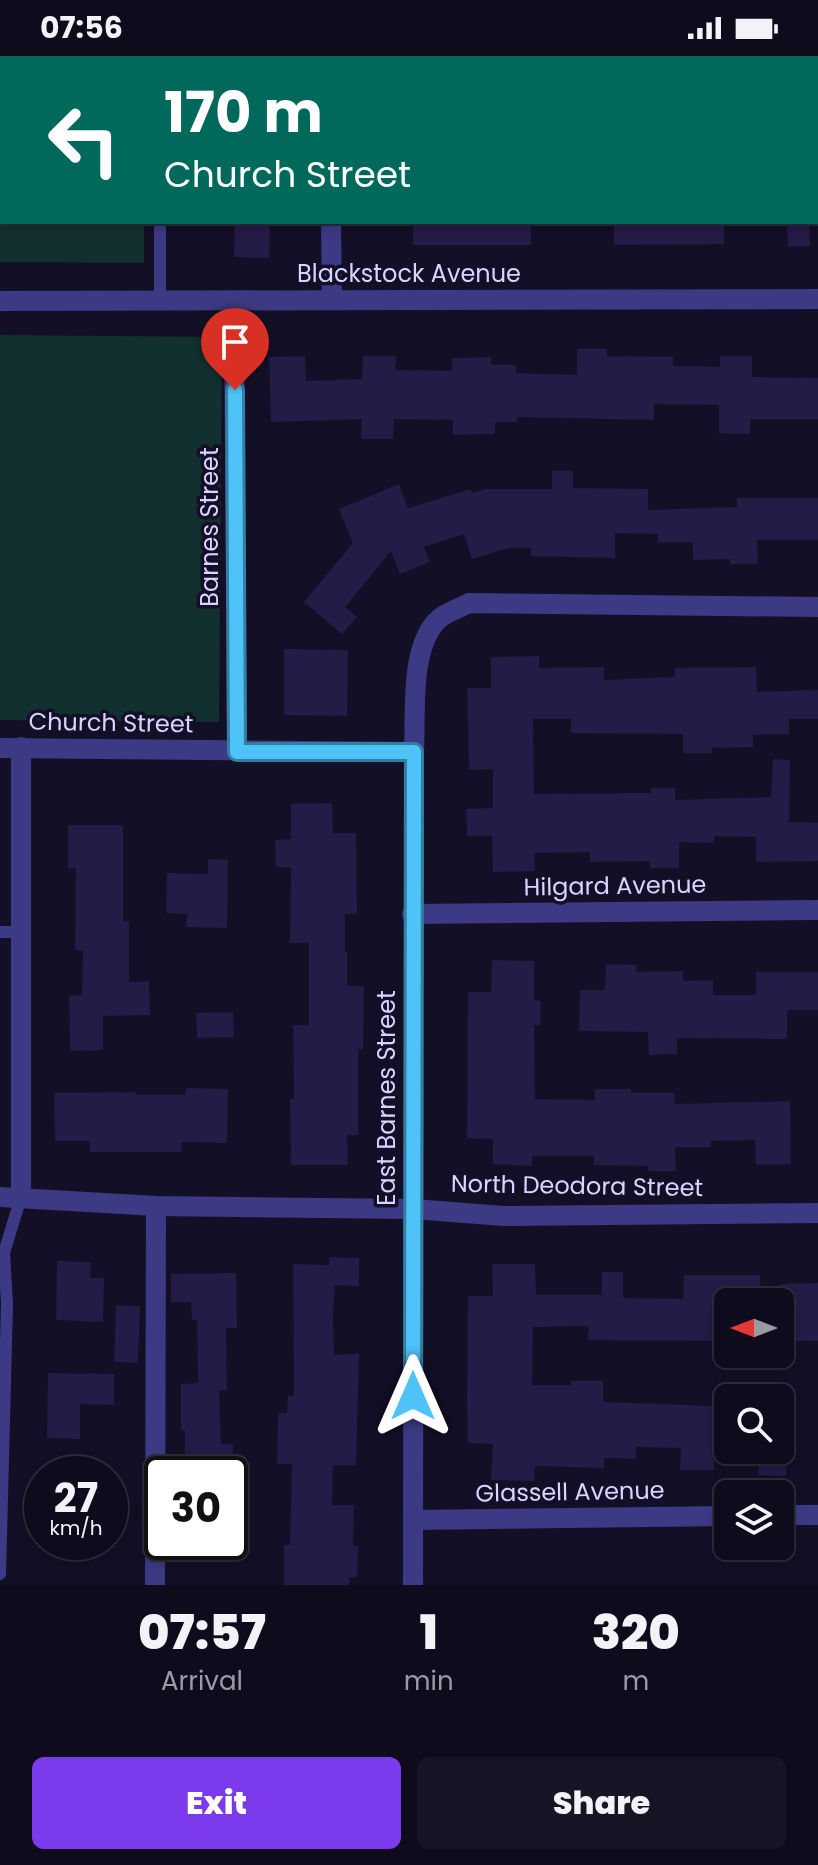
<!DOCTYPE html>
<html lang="en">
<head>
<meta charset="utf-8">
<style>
  :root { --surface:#0e0b1c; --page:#171425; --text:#f1f3f6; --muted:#9b9ba3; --line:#2e2b3b; --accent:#7c3aed }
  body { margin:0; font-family:Poppins,sans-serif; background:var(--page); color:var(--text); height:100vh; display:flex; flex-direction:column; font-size:30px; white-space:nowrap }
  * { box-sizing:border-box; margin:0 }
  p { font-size:26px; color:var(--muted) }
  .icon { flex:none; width:44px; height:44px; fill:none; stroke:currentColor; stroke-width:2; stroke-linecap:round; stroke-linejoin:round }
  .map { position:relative; height:1529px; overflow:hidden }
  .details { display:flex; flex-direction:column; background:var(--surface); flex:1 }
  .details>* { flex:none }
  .top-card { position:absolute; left:0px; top:0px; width:818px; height:168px; box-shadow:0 4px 12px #0003,0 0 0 2px var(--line); background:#00695c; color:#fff; overflow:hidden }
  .needle { width:52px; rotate:270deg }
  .tools { position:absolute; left:714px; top:1232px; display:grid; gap:16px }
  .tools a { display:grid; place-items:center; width:80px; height:80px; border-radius:12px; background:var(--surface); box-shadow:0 4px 12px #0003,0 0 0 2px var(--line); font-size:40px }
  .speed { position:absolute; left:24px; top:1400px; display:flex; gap:16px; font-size:40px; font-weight:700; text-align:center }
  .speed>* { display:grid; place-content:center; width:104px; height:104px; border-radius:50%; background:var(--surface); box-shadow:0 4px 12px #0003,0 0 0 2px var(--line); line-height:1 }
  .speed small { font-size:20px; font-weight:400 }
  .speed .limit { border:4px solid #111; border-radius:12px; background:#fff; color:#111 }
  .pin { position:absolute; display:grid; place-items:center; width:68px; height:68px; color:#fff; margin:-82px -34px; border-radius:50% 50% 50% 0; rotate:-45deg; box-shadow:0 0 8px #0007 }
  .pin .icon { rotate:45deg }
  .me { position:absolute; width:88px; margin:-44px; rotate:0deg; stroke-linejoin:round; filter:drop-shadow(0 0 6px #0008) }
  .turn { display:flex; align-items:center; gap:28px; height:168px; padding:0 32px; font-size:36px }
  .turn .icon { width:104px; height:104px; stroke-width:2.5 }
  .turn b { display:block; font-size:56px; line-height:68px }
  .eta { display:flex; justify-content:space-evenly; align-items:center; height:136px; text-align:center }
  .eta b { font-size:48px; font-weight:800; line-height:56px }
  .action { display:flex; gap:16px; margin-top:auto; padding:16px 32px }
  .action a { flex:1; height:92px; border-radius:12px; background:var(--accent); color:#fff; font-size:32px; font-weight:800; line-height:92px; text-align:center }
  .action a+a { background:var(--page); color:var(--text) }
  .status { display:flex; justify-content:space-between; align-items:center; height:56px; padding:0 40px; background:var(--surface); direction:ltr }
  .status svg { height:22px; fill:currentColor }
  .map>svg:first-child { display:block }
</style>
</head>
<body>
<div class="status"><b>07:56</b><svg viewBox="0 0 49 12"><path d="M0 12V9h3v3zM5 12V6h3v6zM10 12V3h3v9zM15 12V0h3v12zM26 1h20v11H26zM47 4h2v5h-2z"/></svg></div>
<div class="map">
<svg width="818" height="1529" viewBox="0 0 818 1529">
  <rect width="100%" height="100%" fill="#130f26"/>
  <g fill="#12302f">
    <path d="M0,0H145L2,2V166H144V207L0,206Z"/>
    <path d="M0,279L222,281L219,666L0,664Z"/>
  </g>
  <g fill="#241b47">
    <path d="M235,166H270L269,202L234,201Z"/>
    <rect x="413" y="166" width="118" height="23"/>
    <path d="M614,166H724V188L614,189Z"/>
    <path d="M787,166H809L810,190L788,191Z"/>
    <path d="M577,293H607V300L673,301V310L720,311V300H752V321L818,322V363H750V378L719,377V349L654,348V364L517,361V366H495V378L453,379V364L394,363L393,383H361L362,363L271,366L269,301L305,300L306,325L362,323L363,300H396L395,314L452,315V302L491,301V309H516V317L577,319Z"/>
    <path d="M552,415H573V432L648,433V454L737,451V442H818V484H757L758,508H730V503L693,504V486L658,487V478L615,477V502L531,500V492H509L472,503L464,478L424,491L430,506L400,518L391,495L345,551L357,561L342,578L304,546L353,487L339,453L399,428L408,452L471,433L472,437L485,433H552Z"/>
    <path d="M284,593L348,594L347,660L284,659Z"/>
    <path d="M539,600V612L604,611V624L675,621V612L756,611L757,636L818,634V663H789V678L753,679V691L712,692V697H683V678L571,677V663H533L534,738L651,737V732H675V744L771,741L773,703L790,704L789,766L818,767V805L756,806V781L714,780V787L679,786V812H650V805L590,806V796L534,797L535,815L493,816L492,780H467L466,753L493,752V713L469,714L467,632H491V601Z"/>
    <path d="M332,747L333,777H356L357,858H345V896H347V930H364L363,993H358V1079H347L348,1109H291L290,1043H294L293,969H309V887H290L291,811H276L275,784L291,783V748Z"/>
    <path d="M68,769H123V865H129V926L149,925L150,959L103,960V994L70,995L69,940L82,939L83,895L75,894L76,812H68Z"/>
    <path d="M208,803L228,804L227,872L186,871L187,858L166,857L167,817L208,818Z"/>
    <path d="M492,904L534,905V944L541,945L540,969H534L535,1043L595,1044V1033H631V1037H674L675,1048L790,1045L791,1108L756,1109L755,1084L711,1085V1091H675L676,1115H648V1110L594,1109V1100H532V1110L493,1108V1083L467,1082L468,936H491Z"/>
    <path d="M606,908L637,909L636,916L683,915V925L713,924V939H756V916H818V954H787V983L677,982V998L649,999L648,976L579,975L580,934H605Z"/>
    <path d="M233,956L234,981L197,982L196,957Z"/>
    <path d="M186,1032L228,1033L227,1087L182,1086L181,1096H90V1085H55L54,1037L136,1036V1039H185Z"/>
    <path d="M329,1201L359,1202V1230L335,1229L333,1257L334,1299L359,1298L356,1409H333L332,1449H354L353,1490H358L357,1521H349V1529H284V1489H290L292,1408H277L278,1357H287L288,1340H294L293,1208L329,1209Z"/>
    <path d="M57,1205L91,1206L90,1222H104L103,1266L56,1264Z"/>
    <path d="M492,1208H535L536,1239H602V1216H623V1242L683,1243L684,1219H760L761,1246H728V1285L588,1284L589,1270L533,1271L532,1329H571V1325H603V1346L715,1350L714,1414H680L681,1392L636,1391V1403L604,1402V1412L535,1410L534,1425L491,1424L493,1388L468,1387L467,1347L468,1240H493Z"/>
    <path d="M236,1217L237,1272H226L227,1334H219L221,1388H233L232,1418H185V1375H181V1328L198,1327L197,1264H192L191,1246H171V1218Z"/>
    <path d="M818,1227V1285H780V1228Z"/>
    <path d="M116,1249L140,1250L138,1307L114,1306Z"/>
    <path d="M48,1317L114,1318V1349L80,1348V1383L47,1382Z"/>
    <path d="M759,1394H787L786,1420L758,1419Z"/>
  </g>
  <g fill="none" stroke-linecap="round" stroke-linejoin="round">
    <g stroke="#3d3a85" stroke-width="12">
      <path d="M161,2V0"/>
      <path d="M160,166V245"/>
      <path d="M0,876H21"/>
      <path d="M0,1518L7,1248L4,1197L21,1141"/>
    </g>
    <g stroke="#3d3a85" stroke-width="20">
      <path d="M331,0V2"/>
      <path d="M331,166L332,244"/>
      <path d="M0,245L818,243"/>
      <path d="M234,245L237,696"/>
      <path d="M21,691V1141"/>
      <path d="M0,692L414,696"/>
      <path d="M412,858L818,854"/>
      <path d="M0,1141L156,1150L413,1153L504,1160L818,1157"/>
      <path d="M780,1459H818"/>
      <path d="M413,1464L728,1460"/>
      <path d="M155,1529L156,1150"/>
      <path d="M413,1529L414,696C416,658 409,588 440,562C448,556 460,552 469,547L818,551"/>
    </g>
  </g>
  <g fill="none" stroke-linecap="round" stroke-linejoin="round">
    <defs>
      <path id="route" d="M235,334L237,696H414L413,1340"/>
    </defs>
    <use href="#route" stroke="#337fa1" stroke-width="20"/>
    <use href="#route" stroke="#4fc3f7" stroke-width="14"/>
  </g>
  <g text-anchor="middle" stroke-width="7" stroke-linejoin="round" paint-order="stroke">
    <g font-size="24" fill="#d9d4ff" stroke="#130f26">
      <text x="409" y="226">Blackstock Avenue</text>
      <text transform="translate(210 471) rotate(-90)" y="8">Barnes Street</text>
      <text transform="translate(111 667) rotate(1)" y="8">Church Street</text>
      <text transform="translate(615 830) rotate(-1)" y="8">Hilgard Avenue</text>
      <text transform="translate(387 1042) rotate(-90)" y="8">East Barnes Street</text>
      <text transform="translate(577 1130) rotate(1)" y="8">North Deodora Street</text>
      <text transform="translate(570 1436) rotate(-1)" y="8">Glassell Avenue</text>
    </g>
  </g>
</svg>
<div class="tools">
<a><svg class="needle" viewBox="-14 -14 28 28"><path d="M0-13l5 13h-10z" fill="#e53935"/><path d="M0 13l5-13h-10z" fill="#9b9ba3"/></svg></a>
<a><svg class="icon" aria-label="search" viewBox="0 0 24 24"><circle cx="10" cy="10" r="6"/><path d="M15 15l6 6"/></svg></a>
<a><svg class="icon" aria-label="layers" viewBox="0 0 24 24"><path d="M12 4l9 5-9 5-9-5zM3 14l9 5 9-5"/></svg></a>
</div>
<div class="speed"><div>27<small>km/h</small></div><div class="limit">30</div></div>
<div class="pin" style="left:235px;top:334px;background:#d93025"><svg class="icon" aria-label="arrive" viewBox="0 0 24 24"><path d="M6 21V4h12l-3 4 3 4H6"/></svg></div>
<svg class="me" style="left:413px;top:1340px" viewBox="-20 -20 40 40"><path d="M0-17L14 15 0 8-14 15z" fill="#4fc3f7" stroke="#fff" stroke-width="4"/></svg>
<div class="top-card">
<div class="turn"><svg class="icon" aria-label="left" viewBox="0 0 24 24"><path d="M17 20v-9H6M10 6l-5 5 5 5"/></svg><div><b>170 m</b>Church Street</div></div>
</div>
</div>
<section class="details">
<div class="eta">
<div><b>07:57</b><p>Arrival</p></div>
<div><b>1</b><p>min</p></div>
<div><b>320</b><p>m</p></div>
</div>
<div class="action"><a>Exit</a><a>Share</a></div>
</section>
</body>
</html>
